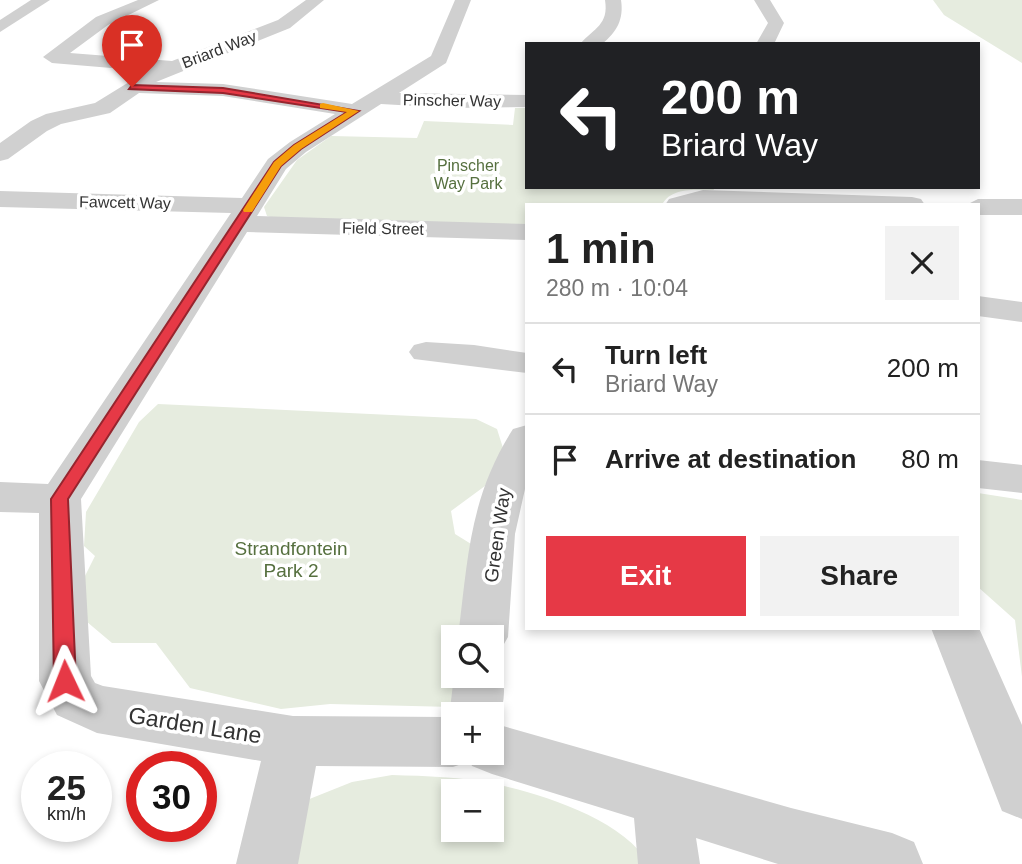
<!DOCTYPE html>
<html lang="en">
<head>
<meta charset="utf-8">
<style>
  :root { --surface:#fff; --page:#f2f2f2; --text:#222; --muted:#767676; --line:#e0e0e0; --accent:#e63946 }
  body { margin:0; font-family:Arial,sans-serif; background:var(--page); color:var(--text); height:100vh; display:flex; flex-direction:column; font-size:26px; white-space:nowrap }
  * { box-sizing:border-box; margin:0 }
  p { font-size:23px; color:var(--muted) }
  .icon { flex:none; width:38px; height:38px; fill:none; stroke:currentColor; stroke-width:2; stroke-linecap:round; stroke-linejoin:round }
  .map { position:relative; flex:1; overflow:hidden }
  .panel { position:absolute; left:525px; top:203px; width:455px; height:427px; display:flex; flex-direction:column; background:var(--surface); border-radius:0px; box-shadow:0 4px 10px #0003 }
  .panel>* { flex:none }
  .top-card { position:absolute; left:525px; top:42px; width:455px; height:147px; border-radius:0px; box-shadow:0 4px 10px #0003; background:#202124; color:#fff; overflow:hidden }
  .tools { position:absolute; left:441px; top:625px; display:grid; gap:14px }
  .tools a { display:grid; place-items:center; width:63px; height:63px; border-radius:0px; background:var(--surface); box-shadow:0 4px 10px #0003; font-size:35px }
  .speed { position:absolute; left:21px; top:751px; display:flex; gap:14px; font-size:35px; font-weight:700; text-align:center }
  .speed>* { display:grid; place-content:center; width:91px; height:91px; border-radius:50%; background:var(--surface); box-shadow:0 4px 10px #0003; line-height:1 }
  .speed small { font-size:18px; font-weight:400 }
  .speed .limit { border:10px solid #d22; background:#fff; color:#111 }
  .pin { position:absolute; display:grid; place-items:center; width:60px; height:60px; color:#fff; margin:-72px -30px; border-radius:50% 50% 50% 0; rotate:-45deg; box-shadow:0 0 7px #0007 }
  .pin .icon { rotate:45deg }
  .me { position:absolute; width:77px; margin:-38px; rotate:358deg; stroke-linejoin:round; filter:drop-shadow(0 0 5px #0008) }
  .turn { display:flex; align-items:center; gap:24px; height:147px; padding:0 21px; font-size:32px }
  .turn .icon { width:91px; height:91px; stroke-width:2.5 }
  .turn b { display:block; font-size:49px; line-height:60px }
  .round { display:grid; place-items:center; flex:none; width:74px; height:74px; border-radius:0px; background:var(--page) }
  .overview { display:flex; align-items:center; justify-content:space-between; height:119px; padding:0 21px }
  h1 { font-size:42px; font-weight:600; line-height:52px }
  .action { display:flex; gap:14px; margin-top:auto; padding:14px 21px }
  .action a { flex:1; height:80px; border-radius:0px; background:var(--accent); color:#fff; font-size:28px; font-weight:600; line-height:80px; text-align:center }
  .action a+a { background:var(--page); color:var(--text) }
  ul { padding:0; list-style:none }
  li { display:flex; align-items:center; gap:21px; height:91px; padding:0 21px; border-top:2px solid var(--line) }
  li div { flex:1 }
  li b { display:block; font-size:26px }
  li em { font-style:normal }
  .map>svg:first-child { display:block }
</style>
</head>
<body>
<div class="map">
<svg width="1022" height="864" viewBox="0 0 1022 864">
  <rect width="100%" height="100%" fill="#fff"/>
  <g fill="#e6ecdf" fill-rule="evenodd">
    <path d="M933,0H1022V63L944,15Z"/>
    <path d="M515,108H527V187H713L714,190C696,190 671,187 662,205H527V227L288,222L267,216L264,207L297,160L331,136L417,138L424,121L513,125Z"/>
    <path d="M158,404L476,419L497,429L503,448L485,486L451,511L455,534L476,547L463,637H453V676H458L453,707L330,704L281,709L190,688L156,643H112L80,616L85,576L95,556L84,546L86,512L139,422Z"/>
    <path d="M978,493L1022,500V677L1015,620L978,587Z"/>
    <path d="M392,775C426,776 462,777 495,784C543,794 624,820 649,864H287L302,802L352,782ZM453,791H492V830H453Z"/>
  </g>
  <g fill="none" stroke-linecap="round" stroke-linejoin="round">
    <g fill="#d0d0d0" fill-rule="evenodd">
      <path d="M31,0H50L0,32V20Z"/>
      <path d="M138,0H159L108,25L70,53L172,61L278,20L306,0H324L290,28L156,82L223,84L352,104L431,56L455,0H471L446,63L399,93L527,95V107L451,108L381,104L306,152L286,169L257,216L527,224V240L247,232L81,499L91,676L95,683L103,686L293,716L449,717L454,676H492V658L497,660C507,680 506,704 496,724L791,808L892,833L914,842L923,864H778L696,838L700,864H638L634,818L492,774L472,766L470,761L453,767L316,766L298,864H236L261,761L97,733L57,715L39,681V513L0,512V482L48,484L231,213L0,207V191L242,198L268,159L290,142L335,114L223,96L139,93L110,113L61,124L47,131L8,159L0,161V143L31,121L46,114L95,103L147,71L52,63L43,57L96,17ZM453,714H492V752H453Z"/>
      <path d="M605,0H621C624,19 617,32 602,44H580C594,28 609,25 605,0Z"/>
      <path d="M754,0H770L784,23L774,44H756L768,23Z"/>
      <path d="M703,190L912,197L921,199L925,205H665L669,199Z"/>
      <path d="M978,199H1022V215H978V205H966Z"/>
      <path d="M978,296L1022,302V322L978,316Z"/>
      <path d="M426,342L474,345L527,353V373L414,359L409,352L414,345Z"/>
      <path d="M527,425V480L515,534L508,637L500,651L492,654V637H458C468,559 469,498 513,429Z"/>
      <path d="M978,460L1022,465V493L978,488Z"/>
      <path d="M978,626L1022,725V819L1002,811L931,628H978Z"/>
    </g>
  </g>
  <path fill="#e63946" stroke="#96252e" stroke-width="2" d="M132,85L223,88L359,111L301,149L281,166L68,499L76,681L72,688L65,691L57,688L54,681L51,499L274,162L294,145L347,112L223,93L129,89Z"/>
  <path fill="#f59e0b" d="M323,103L359,111L301,149L281,166L252,212H244L243,210L274,162L294,145L347,112L320,108V104Z"/>
  <g text-anchor="middle" stroke-width="7" stroke-linejoin="round" paint-order="stroke">
    <g font-size="16" fill="#333" stroke="#fff">
      <text transform="translate(219 49) rotate(-21)" y="6">Briard Way</text>
      <text transform="translate(452 100) rotate(1)" y="6">Pinscher Way</text>
      <text transform="translate(125 202) rotate(1)" y="6">Fawcett Way</text>
      <text transform="translate(383 228) rotate(1)" y="6">Field Street</text>
    </g>
    <g font-size="16" fill="#56703f" stroke="#fff">
      <text x="468" y="171">Pinscher<tspan x="468" dy="18">Way Park</tspan></text>
    </g>
    <g font-size="19" fill="#333" stroke="#fff">
      <text transform="translate(497 535) rotate(-82)" y="7">Green Way</text>
    </g>
    <g font-size="19" fill="#56703f" stroke="#fff">
      <text x="291" y="555">Strandfontein<tspan x="291" dy="22">Park 2</tspan></text>
    </g>
    <g font-size="23" fill="#333" stroke="#fff">
      <text transform="translate(195 725) rotate(9)" y="8">Garden Lane</text>
    </g>
  </g>
</svg>
<div class="tools">
<a><svg class="icon" aria-label="search" viewBox="0 0 24 24"><circle cx="10" cy="10" r="6"/><path d="M15 15l6 6"/></svg></a>
<a>+</a>
<a>−</a>
</div>
<div class="speed"><div>25<small>km/h</small></div><div class="limit">30</div></div>
<div class="pin" style="left:132px;top:87px;background:#d93025"><svg class="icon" aria-label="arrive" viewBox="0 0 24 24"><path d="M6 21V4h12l-3 4 3 4H6"/></svg></div>
<svg class="me" style="left:65px;top:681px" viewBox="-20 -20 40 40"><path d="M0-17L14 15 0 8-14 15z" fill="#e63946" stroke="#fff" stroke-width="4"/></svg>
<div class="top-card">
<div class="turn"><svg class="icon" aria-label="left" viewBox="0 0 24 24"><path d="M17 20v-9H6M10 6l-5 5 5 5"/></svg><div><b>200 m</b>Briard Way</div></div>
</div>
<section class="panel">
<div class="overview"><div><h1>1 min</h1><p>280 m · 10:04</p></div><a class="round"><svg class="icon" aria-label="close" viewBox="0 0 24 24"><path d="M6 6l12 12M18 6L6 18"/></svg></a></div>
<ul>
<li><svg class="icon" aria-label="left" viewBox="0 0 24 24"><path d="M17 20v-9H6M10 6l-5 5 5 5"/></svg><div><b>Turn left</b><p>Briard Way</p></div><em>200 m</em></li>
<li><svg class="icon" aria-label="arrive" viewBox="0 0 24 24"><path d="M6 21V4h12l-3 4 3 4H6"/></svg><div><b>Arrive at destination</b></div><em>80 m</em></li>
</ul>
<div class="action"><a>Exit</a><a>Share</a></div>
</section>
</div>
</body>
</html>
